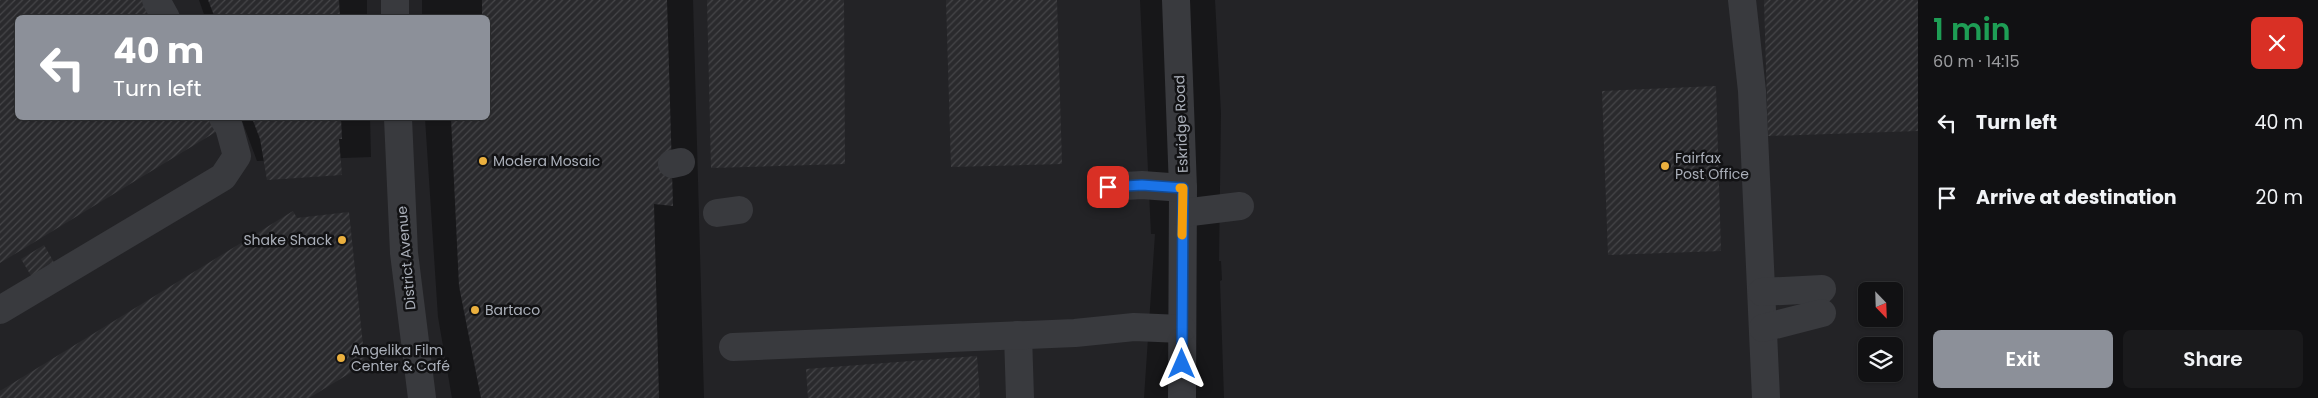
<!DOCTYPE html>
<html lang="en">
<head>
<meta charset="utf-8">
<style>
  :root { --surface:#111113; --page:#1a1a1c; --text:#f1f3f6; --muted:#9c9da0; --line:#303133; --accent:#8c9099 }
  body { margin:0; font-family:Poppins,sans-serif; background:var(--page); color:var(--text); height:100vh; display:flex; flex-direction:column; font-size:19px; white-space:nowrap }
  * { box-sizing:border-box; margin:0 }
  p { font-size:16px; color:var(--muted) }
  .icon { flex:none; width:28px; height:28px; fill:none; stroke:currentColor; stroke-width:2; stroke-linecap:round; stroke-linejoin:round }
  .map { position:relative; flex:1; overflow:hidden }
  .drawer { display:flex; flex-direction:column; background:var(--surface); width:400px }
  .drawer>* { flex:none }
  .banner { position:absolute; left:15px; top:15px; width:475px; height:105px; border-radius:8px; box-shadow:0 1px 4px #0004,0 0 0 1px var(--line); background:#8c9099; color:#fff; overflow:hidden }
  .needle { width:32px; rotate:157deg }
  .tools { position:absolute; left:1858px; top:282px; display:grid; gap:10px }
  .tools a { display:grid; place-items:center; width:45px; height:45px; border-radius:8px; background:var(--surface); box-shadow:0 1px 4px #0004,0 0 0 1px var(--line); font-size:25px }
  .pin { position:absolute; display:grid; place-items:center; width:42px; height:42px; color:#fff; margin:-21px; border-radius:10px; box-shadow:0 2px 8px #0006 }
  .me { position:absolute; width:55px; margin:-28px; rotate:0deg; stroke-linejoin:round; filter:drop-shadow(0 0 4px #0008) }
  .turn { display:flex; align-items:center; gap:18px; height:105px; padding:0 15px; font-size:22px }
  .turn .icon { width:65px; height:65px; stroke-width:2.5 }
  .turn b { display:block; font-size:35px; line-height:42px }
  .round { display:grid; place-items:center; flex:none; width:52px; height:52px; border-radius:8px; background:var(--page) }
  .overview { display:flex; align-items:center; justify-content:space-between; height:85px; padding:0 15px }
  h1 { font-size:30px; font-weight:600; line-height:38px; color:#1e9e55 }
  .button { display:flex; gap:10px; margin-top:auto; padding:10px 15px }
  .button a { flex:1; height:58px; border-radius:8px; background:var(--accent); color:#fff; font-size:20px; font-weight:600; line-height:58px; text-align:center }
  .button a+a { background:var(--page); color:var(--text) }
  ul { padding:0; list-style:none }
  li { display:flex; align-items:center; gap:15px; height:75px; padding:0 15px }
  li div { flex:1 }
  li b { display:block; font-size:19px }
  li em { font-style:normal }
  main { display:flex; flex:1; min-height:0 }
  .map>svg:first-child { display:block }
</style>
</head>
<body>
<main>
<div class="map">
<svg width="1918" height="398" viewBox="0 0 1918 398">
  <defs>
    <pattern id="building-hatch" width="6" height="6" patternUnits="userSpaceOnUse" patternTransform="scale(1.25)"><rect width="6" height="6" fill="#2a2a2d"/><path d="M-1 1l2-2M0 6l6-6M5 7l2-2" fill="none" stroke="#464649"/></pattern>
  </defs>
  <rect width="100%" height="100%" fill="#171719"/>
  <g fill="#232326" fill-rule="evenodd">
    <path d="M0,0H199L205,17L18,18V118H241L257,161L371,157L370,118H425L438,317L452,398H0Z"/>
    <rect x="367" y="0" width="55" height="17"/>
    <path d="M693,0H1140L1151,234H1155L1144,398H704Z"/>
    <path d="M1215,0H1918V398H1224L1220,281L1222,280L1221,261H1219L1221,113ZM1866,291H1894V319H1866ZM1866,346H1894V374H1866Z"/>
  </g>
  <g fill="url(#building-hatch)">
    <path d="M0,0H148L159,18H18V118H219L224,127L0,263Z"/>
    <path d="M208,0H339L340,18H215Z"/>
    <path d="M482,0H667L673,206L654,204L659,398H481L459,286L451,118H488V18H482Z"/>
    <path d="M707,0H844L845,164L711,168Z"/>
    <path d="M946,0H1057L1062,164L951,167Z"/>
    <path d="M1764,0H1918V131L1768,136Z"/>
    <path d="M1716,86L1721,251L1608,255L1602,91Z"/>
    <path d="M252,118H341L342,139H339L342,175L267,180L260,139Z"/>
    <path d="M293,211L297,218L349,212L365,364L309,398H0V391Z"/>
    <path d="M44,245L56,266L33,279L21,259Z"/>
    <path d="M977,356L980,398H808L806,369Z"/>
  </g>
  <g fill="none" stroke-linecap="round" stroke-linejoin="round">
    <g stroke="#393a3e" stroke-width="28">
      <path d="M156,0L166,18"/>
      <path d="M395,0V18"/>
      <path d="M1176,0L1183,188L1182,398"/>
      <path d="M1742,0L1752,91L1766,398"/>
      <path d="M398,118L404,253L422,398"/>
      <path d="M672,164L681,162"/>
      <path d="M1108,187L1142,185L1183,188"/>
      <path d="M717,213L739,210"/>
      <path d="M1183,213L1240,206"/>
      <path d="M1762,292L1822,289"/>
      <path d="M0,310L223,177L237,156L229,127L223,118"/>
      <path d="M1763,328L1822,313"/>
      <path d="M1018,335L1020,398"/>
      <path d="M733,347L1075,333L1134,327L1182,329"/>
    </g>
  </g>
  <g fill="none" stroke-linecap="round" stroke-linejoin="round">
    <defs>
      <path id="route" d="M1108,187L1142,185L1183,188L1182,364"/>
    </defs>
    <use href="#route" stroke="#114b97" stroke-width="12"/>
    <use href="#route" stroke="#1a73e8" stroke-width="9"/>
    <path stroke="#f59e0b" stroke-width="9" d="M1180,188H1183L1182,235"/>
  </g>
  <g fill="#ebb03e" stroke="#121214" stroke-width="2">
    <circle cx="483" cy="161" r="5"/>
    <circle cx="1665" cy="166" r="5"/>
    <circle cx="342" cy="240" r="5"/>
    <circle cx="475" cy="310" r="5"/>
    <circle cx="341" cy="358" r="5"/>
  </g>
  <g text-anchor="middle" stroke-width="5" stroke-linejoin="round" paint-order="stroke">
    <g font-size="14" fill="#aaafb9" stroke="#121214">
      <text transform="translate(1181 124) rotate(-92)" y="5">Eskridge Road</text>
      <text transform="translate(406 258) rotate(-95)" y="5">District Avenue</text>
    </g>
    <g font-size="14" fill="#aaafb9" stroke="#121214" text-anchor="start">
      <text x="1675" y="163">Fairfax<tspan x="1675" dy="16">Post Office</tspan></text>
      <text x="493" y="166">Modera Mosaic</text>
      <text x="332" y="245" text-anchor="end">Shake Shack</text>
      <text x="485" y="315">Bartaco</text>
      <text x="351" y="355">Angelika Film<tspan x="351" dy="16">Center &amp; Café</tspan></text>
    </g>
  </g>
</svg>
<div class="tools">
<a><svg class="needle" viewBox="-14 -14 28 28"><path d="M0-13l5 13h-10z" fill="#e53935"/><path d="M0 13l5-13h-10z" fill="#9c9da0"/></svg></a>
<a><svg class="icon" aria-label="layers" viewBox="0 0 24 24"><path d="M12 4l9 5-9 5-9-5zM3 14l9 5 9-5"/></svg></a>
</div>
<div class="pin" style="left:1108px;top:187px;background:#d93025"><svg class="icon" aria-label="arrive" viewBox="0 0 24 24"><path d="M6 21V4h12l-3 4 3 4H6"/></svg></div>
<svg class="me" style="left:1182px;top:364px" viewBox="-20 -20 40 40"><path d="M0-17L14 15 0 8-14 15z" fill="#1a73e8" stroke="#fff" stroke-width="4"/></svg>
<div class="banner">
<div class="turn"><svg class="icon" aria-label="left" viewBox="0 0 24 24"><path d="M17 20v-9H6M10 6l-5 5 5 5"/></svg><div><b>40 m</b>Turn left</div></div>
</div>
</div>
<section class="drawer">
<div class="overview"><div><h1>1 min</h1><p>60 m · 14:15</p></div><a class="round" style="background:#d93025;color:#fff"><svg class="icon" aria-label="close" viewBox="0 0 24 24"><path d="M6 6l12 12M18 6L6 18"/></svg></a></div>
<ul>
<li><svg class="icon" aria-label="left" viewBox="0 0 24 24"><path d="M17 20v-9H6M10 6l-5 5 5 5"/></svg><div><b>Turn left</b></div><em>40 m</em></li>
<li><svg class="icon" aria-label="arrive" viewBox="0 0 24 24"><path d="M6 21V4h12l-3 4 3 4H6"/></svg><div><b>Arrive at destination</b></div><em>20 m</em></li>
</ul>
<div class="button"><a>Exit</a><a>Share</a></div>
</section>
</main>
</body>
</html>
